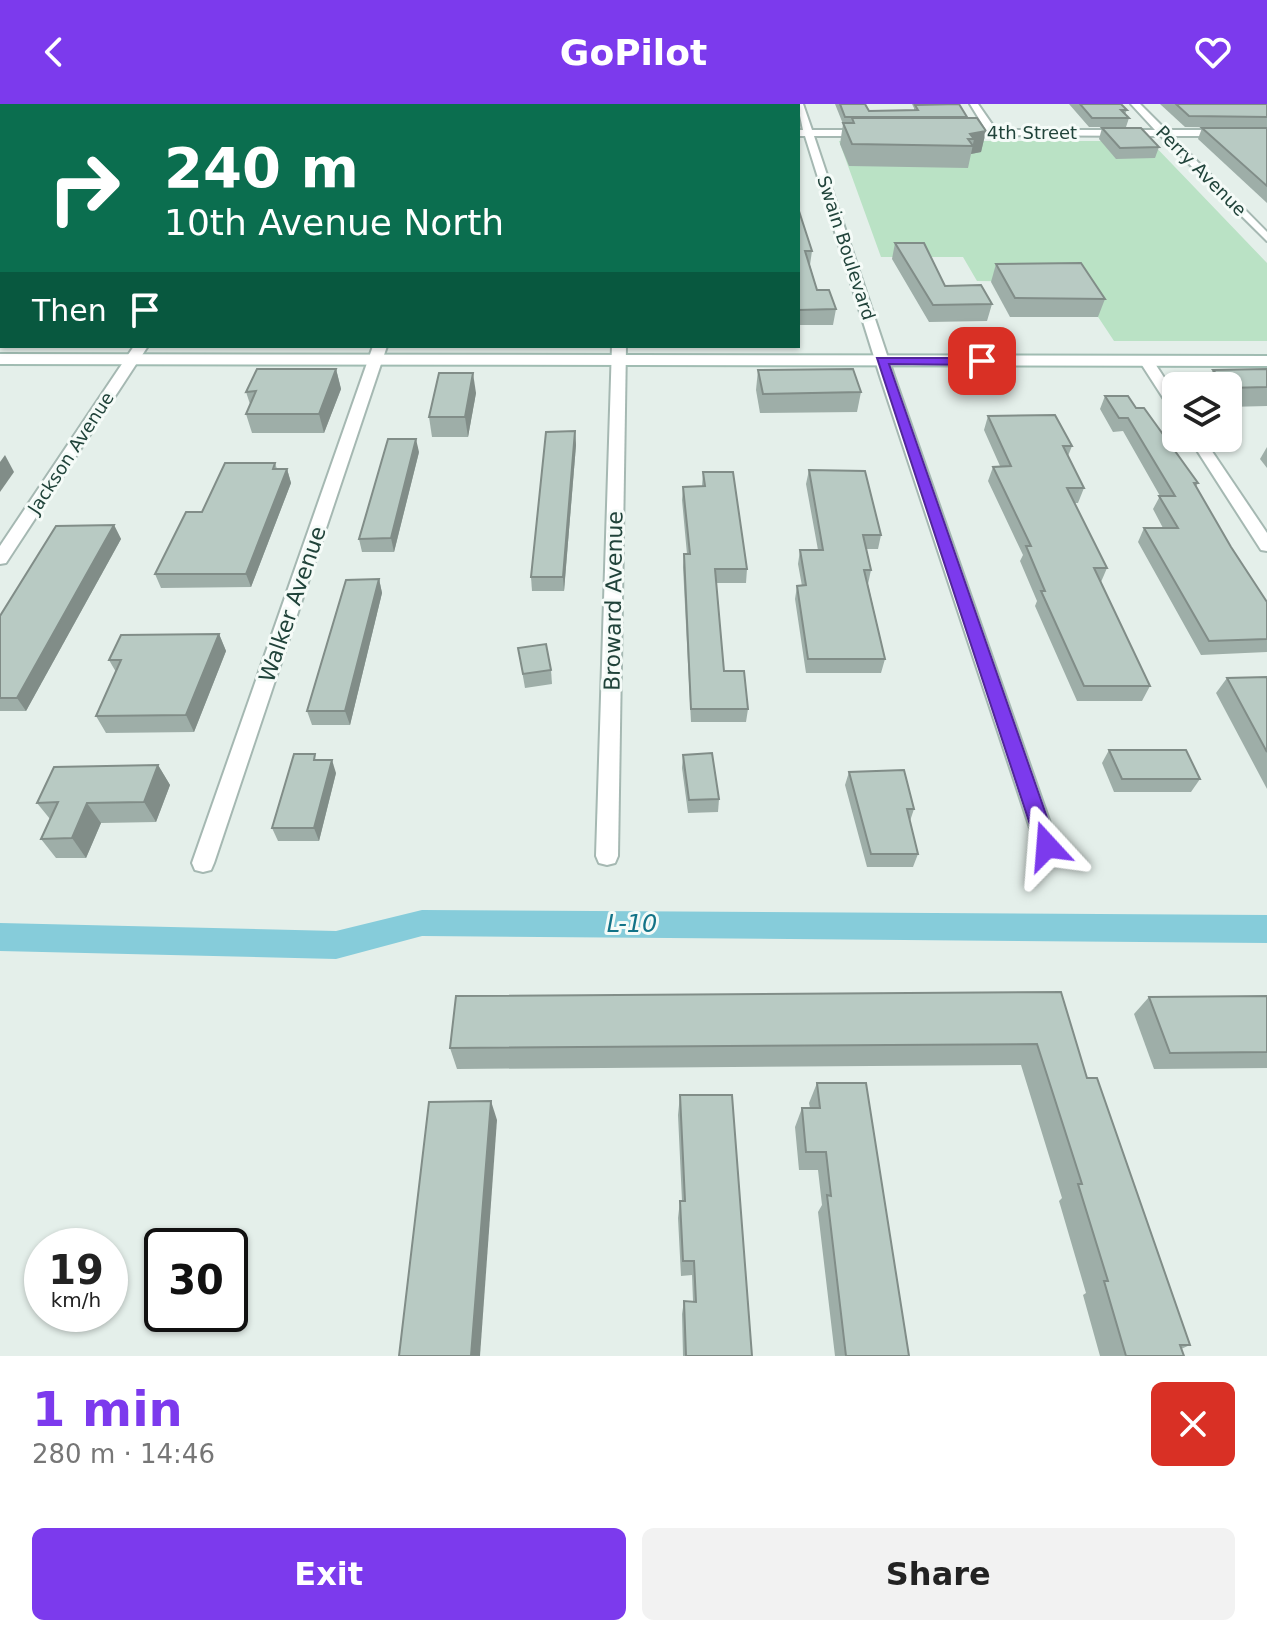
<!DOCTYPE html>
<html lang="en">
<head>
<meta charset="utf-8">
<style>
  :root { --surface:#fff; --page:#f2f2f2; --text:#222; --muted:#767676; --accent:#7c3aed }
  body { margin:0; font-family:"DejaVu Sans",sans-serif; background:var(--page); color:var(--text); height:100vh; display:flex; flex-direction:column; font-size:30px; white-space:nowrap }
  * { box-sizing:border-box; margin:0 }
  p { font-size:26px; color:var(--muted) }
  .icon { flex:none; width:44px; height:44px; fill:none; stroke:currentColor; stroke-width:2; stroke-linecap:round; stroke-linejoin:round }
  .map { position:relative; height:1252px; overflow:hidden }
  .panel { display:flex; flex-direction:column; background:var(--surface); flex:1 }
  .panel>* { flex:none }
  .guide { position:absolute; left:0px; top:0px; width:800px; height:244px; box-shadow:0 2px 6px #0004; background:#0b6e4f; color:#fff; overflow:hidden }
  .fabs { position:absolute; left:1162px; top:268px; display:grid; gap:16px }
  .fabs a { display:grid; place-items:center; width:80px; height:80px; border-radius:12px; background:var(--surface); box-shadow:0 2px 6px #0004; font-size:40px }
  .speed { position:absolute; left:24px; top:1124px; display:flex; gap:16px; font-size:40px; font-weight:700; text-align:center }
  .speed>* { display:grid; place-content:center; width:104px; height:104px; border-radius:50%; background:var(--surface); box-shadow:0 2px 6px #0004; line-height:1 }
  .speed small { font-size:20px; font-weight:400 }
  .speed .limit { border:4px solid #111; border-radius:12px; background:#fff; color:#111 }
  .pin { position:absolute; display:grid; place-items:center; width:68px; height:68px; color:#fff; margin:-34px; border-radius:16px; box-shadow:0 4px 12px #0006 }
  .me { position:absolute; width:88px; margin:-44px; rotate:341deg; stroke-linejoin:round; filter:drop-shadow(0 0 6px #0008) }
  .turn { display:flex; align-items:center; gap:28px; height:168px; padding:0 32px; font-size:36px }
  .turn .icon { width:104px; height:104px; stroke-width:2.5 }
  .turn b { display:block; font-size:56px; line-height:68px }
  .then { display:flex; align-items:center; height:76px; padding:0 32px; background:#0003; gap:16px; font-size:30px }
  .round { display:grid; place-items:center; flex:none; width:84px; height:84px; border-radius:12px; background:var(--page) }
  .overview { display:flex; align-items:center; justify-content:space-between; height:136px; padding:0 32px }
  h1 { font-size:48px; font-weight:600; line-height:60px; color:var(--accent) }
  .button { display:flex; gap:16px; margin-top:auto; padding:16px 32px }
  .button a { flex:1; height:92px; border-radius:12px; background:var(--accent); color:#fff; font-size:32px; font-weight:600; line-height:92px; text-align:center }
  .button a+a { background:var(--page); color:var(--text) }
  header { display:flex; justify-content:space-between; align-items:center; height:104px; padding:0 32px; background:var(--accent); color:#fff; font-size:36px; font-weight:600 }
  .map>svg:first-child { display:block }
</style>
</head>
<body>
<header><svg class="icon" aria-label="back" viewBox="0 0 24 24"><path d="M15 5l-7 7 7 7"/></svg>GoPilot<svg class="icon" aria-label="heart" viewBox="0 0 24 24"><path d="M12 20l-8-8c-3-5 5-10 8-4 3-6 11-1 8 4z"/></svg></header>
<div class="map">
<svg width="1267" height="1252" viewBox="0 0 1267 1252">
  <rect width="100%" height="100%" fill="#e4efea"/>
  <path fill="#bae2c5" d="M839,37H1150L1267,159V237H1114L1075,178L977,177L963,153H881Z"/>
  <g fill="none" stroke-linecap="round" stroke-linejoin="round">
    <path fill="#86ccda" fill-rule="evenodd" d="M422,806L1267,811V839L422,832L336,855L0,847V819L336,827Z"/>
    <defs>
      <g id="street">
        <rect x="522" y="0" width="8" height="2"/>
        <rect x="621" y="0" width="8" height="2"/>
        <path d="M795,0H803L812,26H866L871,29L866,32H814L894,272L1058,742L1055,748L1047,751L1039,748L1036,742L880,272L805,32H798V26H803L798,2Z"/>
        <path d="M970,0H978L996,26H1155L1131,0H1140L1166,26H1267V32H1172L1267,128V137L1161,32L955,31L958,26H986Z"/>
        <path d="M134,242H148L6,459L0,460V442Z"/>
        <path d="M373,242H387L214,759L211,766L203,768L195,766L192,759Z"/>
        <path d="M612,242H626L618,752L615,759L607,761L599,759L596,752Z"/>
        <path d="M1142,255H1152L1176,292V307L1169,303L1140,258Z"/>
        <path d="M1189,334H1203L1267,429V447L1261,446Z"/>
      </g>
      <path id="secondary" d="M0,250L1267,252V262L0,260Z"/>
    </defs>
    <use href="#street" stroke="#a5b8b2" stroke-width="4"/>
    <use href="#secondary" stroke="#a0bcb2" stroke-width="4"/>
    <use href="#street" fill="#fff" fill-rule="evenodd"/>
    <use href="#secondary" fill="#fff" fill-rule="evenodd"/>
  </g>
  <g fill="#9eaea8">
    <path d="M0,0H186L185,1L2,2V84H0Z"/>
    <rect x="360" y="0" width="70" height="2"/>
    <path d="M835,0H865L869,7L914,6V4L912,0H959L967,14L986,27L981,48L971,50L968,64L849,62L840,40L843,20Z"/>
    <path d="M1069,0H1121L1127,6L1125,10L1129,14L1126,23H1089Z"/>
    <path d="M1160,0H1267V24L1185,23Z"/>
    <path d="M1102,24L1159,43L1155,54L1116,55L1099,35Z"/>
    <path d="M1202,24H1267V99L1198,35Z"/>
    <path d="M798,104L812,147L810,161L817,186L836,205L833,221H798Z"/>
    <path d="M895,139L945,182L992,200L987,217L929,218L892,155Z"/>
    <path d="M996,160L1105,195L1098,213H1010L991,178Z"/>
    <path d="M336,265L341,285L324,329H252L246,310L250,300L246,288Z"/>
    <path d="M1267,265V302L1228,303V282H1205L1213,266Z"/>
    <path d="M758,266L861,288L857,308L760,309L756,286Z"/>
    <path d="M476,289L468,333H432L429,313Z"/>
    <path d="M1105,292L1136,304L1198,379L1196,383L1231,443L1267,498V548L1201,551L1138,438L1144,424H1163L1153,405L1160,392L1123,327L1113,328L1100,305Z"/>
    <path d="M988,312L1072,342L1068,352L1084,384L1078,399H1074L1107,464L1101,478L1150,582L1142,597H1077L1035,502L1037,497L1020,457L1023,451L988,377L993,363L1000,362L984,326Z"/>
    <path d="M575,327L576,341L564,487H532L531,473Z"/>
    <path d="M1267,343V364L1260,355Z"/>
    <path d="M419,348L394,448H362L359,435Z"/>
    <path d="M275,359L277,365H287L291,379L251,483L161,484L155,470L202,408Z"/>
    <path d="M809,366L881,431L878,445H866L871,466L868,480L885,555L881,569H806L795,495L797,482H802L798,460L800,446H818L806,380Z"/>
    <path d="M703,368L747,465L746,479H716L724,567L748,605L746,618H691L683,463L684,450H687L682,396L683,383L702,382Z"/>
    <path d="M114,421L121,435L26,607H0V512Z"/>
    <path d="M379,475L382,489L350,621H312L307,607Z"/>
    <path d="M219,530L226,547L194,628L106,629L96,612L116,568L109,556Z"/>
    <path d="M518,544L551,566L552,580L525,584Z"/>
    <path d="M1267,573V685L1216,589L1227,574Z"/>
    <path d="M1109,646L1200,675L1191,688H1114L1102,659Z"/>
    <path d="M683,651L719,695L718,708L688,709L682,664Z"/>
    <path d="M158,661L170,681L156,718L101,719L86,754H56L41,735L50,715L37,699Z"/>
    <path d="M849,668L914,705L910,717L918,750L913,763H867L845,681Z"/>
    <path d="M336,669L319,737H278L272,724Z"/>
    <path d="M1061,888L1087,974L1190,1241L1181,1245L1184,1252H1100L1083,1191L1086,1189L1059,1097L1062,1094L1021,961L457,965L450,944Z"/>
    <path d="M1267,892V964L1154,965L1134,910L1149,893Z"/>
    <path d="M817,979L909,1252H835L818,1108L822,1101L818,1066H799L795,1023L802,1004H810L809,999Z"/>
    <path d="M680,991L752,1252H683L682,1210L684,1197H693L692,1171L681,1172L678,1114L680,1097H682L678,1011Z"/>
  </g>
  <g fill="#818d88">
    <path d="M986,27L981,48L971,50L974,35L970,30Z"/>
    <path d="M0,133L2,137V150L0,152Z"/>
    <path d="M336,265L341,285L324,329L319,310Z"/>
    <path d="M473,269L476,289L468,333L465,313Z"/>
    <path d="M575,327L576,341L564,487L563,473Z"/>
    <path d="M416,335L419,348L394,448L391,434Z"/>
    <path d="M5,351L14,368L0,388V358Z"/>
    <path d="M287,365L291,379L251,483L246,470Z"/>
    <path d="M114,421L121,435L26,607L17,594Z"/>
    <path d="M379,475L382,489L350,621L345,607Z"/>
    <path d="M219,530L226,547L194,628L186,611Z"/>
    <path d="M332,656L336,669L319,737L314,724Z"/>
    <path d="M158,661L170,681L156,718L144,698Z"/>
    <path d="M87,699L101,719L86,754L72,734Z"/>
    <path d="M491,997L497,1016L480,1252H471Z"/>
  </g>
  <g fill="#b8cac3" stroke="#818d88" stroke-width="2">
    <path d="M0,0H138L140,2H2V75H0Z"/>
    <path d="M389,0H420L419,2H388Z"/>
    <rect x="567" y="0" width="31" height="2"/>
    <path d="M652,0H675L676,2H653Z"/>
    <path d="M840,0H865L869,7L918,6L915,1L959,0L967,13H845Z"/>
    <path d="M1080,0H1121L1127,6H1121L1129,14H1092Z"/>
    <path d="M1176,0H1267V13L1189,12Z"/>
    <path d="M852,14H977L986,27L970,30L974,35H968L973,42L852,40L843,19H854Z"/>
    <path d="M1102,24H1141L1159,43L1120,44Z"/>
    <path d="M1202,24H1267V82Z"/>
    <path d="M798,104L812,147H805L817,186H829L836,205L798,206Z"/>
    <path d="M895,139H924L945,182L981,181L992,200L933,201Z"/>
    <path d="M1081,159L1105,195L1015,194L996,160Z"/>
    <path d="M257,265H336L319,310H246L256,287L246,288Z"/>
    <path d="M853,265L861,288L763,290L758,266Z"/>
    <path d="M1267,265V283L1228,284V282H1226L1213,266Z"/>
    <path d="M439,269H473L465,313H429Z"/>
    <path d="M1105,292H1128L1136,304H1144L1198,379H1194L1231,443L1267,498V535L1209,537L1144,424H1178L1159,392H1175L1128,314H1119Z"/>
    <path d="M1055,311L1072,342H1063L1084,384H1067L1107,464H1094L1150,582H1084L1041,487H1045L1026,442H1031L993,363L1011,362L988,312Z"/>
    <path d="M575,327L563,473H531L546,328Z"/>
    <path d="M388,335H416L391,434L359,435Z"/>
    <path d="M225,359H275L273,365H287L246,470H155L186,408H202Z"/>
    <path d="M809,366L865,367L881,431H863L871,466H864L885,555H808L797,482L806,481L800,446H823Z"/>
    <path d="M703,368H733L747,465H715L724,567H744L748,605H691L684,450H690L683,383L705,382Z"/>
    <path d="M114,421L17,594H0V512L56,422Z"/>
    <path d="M379,475L345,607H307L346,476Z"/>
    <path d="M219,530L186,611L96,612L121,556H109L121,531Z"/>
    <path d="M546,540L551,566L523,570L518,544Z"/>
    <path d="M1267,573V648L1227,574Z"/>
    <path d="M1109,646H1186L1200,675H1122Z"/>
    <path d="M712,649L719,695L689,696L683,651Z"/>
    <path d="M294,650H315L314,656H332L314,724H272Z"/>
    <path d="M158,661L144,698L87,699L72,734L41,735L58,698L37,699L54,663Z"/>
    <path d="M904,666L914,705H907L918,750H871L849,668Z"/>
    <path d="M1061,888L1087,974H1097L1190,1241H1180L1184,1252H1126L1104,1177H1108L1078,1080H1082L1037,940L450,944L456,892Z"/>
    <path d="M1267,892V948L1170,949L1149,893Z"/>
    <path d="M817,979H866L909,1252H846L827,1091L831,1092L826,1048H806L802,1004H820Z"/>
    <path d="M680,991H732L752,1252H686L684,1197L696,1198L694,1157H683L680,1097H685Z"/>
    <path d="M491,997L471,1252H399L429,998Z"/>
  </g>
  <path fill="#7c3aed" stroke="#51269a" stroke-width="2" d="M877,254H982L989,257L982,261L889,260L1057,742L1054,748L1047,751L1037,742Z"/>
  <g text-anchor="middle" stroke-width="6" stroke-linejoin="round" paint-order="stroke">
    <g font-size="18" fill="#20433a" stroke="#f5fbf8">
      <text x="1032" y="35">4th Street</text>
      <text transform="translate(1201 67) rotate(45)" y="6">Perry Avenue</text>
      <text transform="translate(846 144) rotate(72)" y="6">Swain Boulevard</text>
      <text transform="translate(71 349) rotate(-57)" y="6">Jackson Avenue</text>
    </g>
    <g font-size="22" fill="#20433a" stroke="#f5fbf8">
      <text transform="translate(613 497) rotate(-89)" y="8">Broward Avenue</text>
      <text transform="translate(292 500) rotate(-71)" y="8">Walker Avenue</text>
    </g>
    <g font-size="24" font-style="italic" fill="#137387" stroke="#f5fbf8">
      <text x="632" y="828">L-10</text>
    </g>
  </g>
</svg>
<div class="fabs">
<a><svg class="icon" aria-label="layers" viewBox="0 0 24 24"><path d="M12 4l9 5-9 5-9-5zM3 14l9 5 9-5"/></svg></a>
</div>
<div class="speed"><div>19<small>km/h</small></div><div class="limit">30</div></div>
<div class="pin" style="left:982px;top:257px;background:#d93025"><svg class="icon" aria-label="arrive" viewBox="0 0 24 24"><path d="M6 21V4h12l-3 4 3 4H6"/></svg></div>
<svg class="me" style="left:1047px;top:742px" viewBox="-20 -20 40 40"><path d="M0-17L14 15 0 8-14 15z" fill="#7c3aed" stroke="#fff" stroke-width="4"/></svg>
<div class="guide">
<div class="turn"><svg class="icon" aria-label="right" viewBox="0 0 24 24"><path d="M7 20v-9h11M14 6l5 5-5 5"/></svg><div><b>240 m</b>10th Avenue North</div></div>
<div class="then">Then<svg class="icon" aria-label="arrive" viewBox="0 0 24 24"><path d="M6 21V4h12l-3 4 3 4H6"/></svg></div>
</div>
</div>
<section class="panel">
<div class="overview"><div><h1>1 min</h1><p>280 m · 14:46</p></div><a class="round" style="background:#d93025;color:#fff"><svg class="icon" aria-label="close" viewBox="0 0 24 24"><path d="M6 6l12 12M18 6L6 18"/></svg></a></div>
<div class="button"><a>Exit</a><a>Share</a></div>
</section>
</body>
</html>
